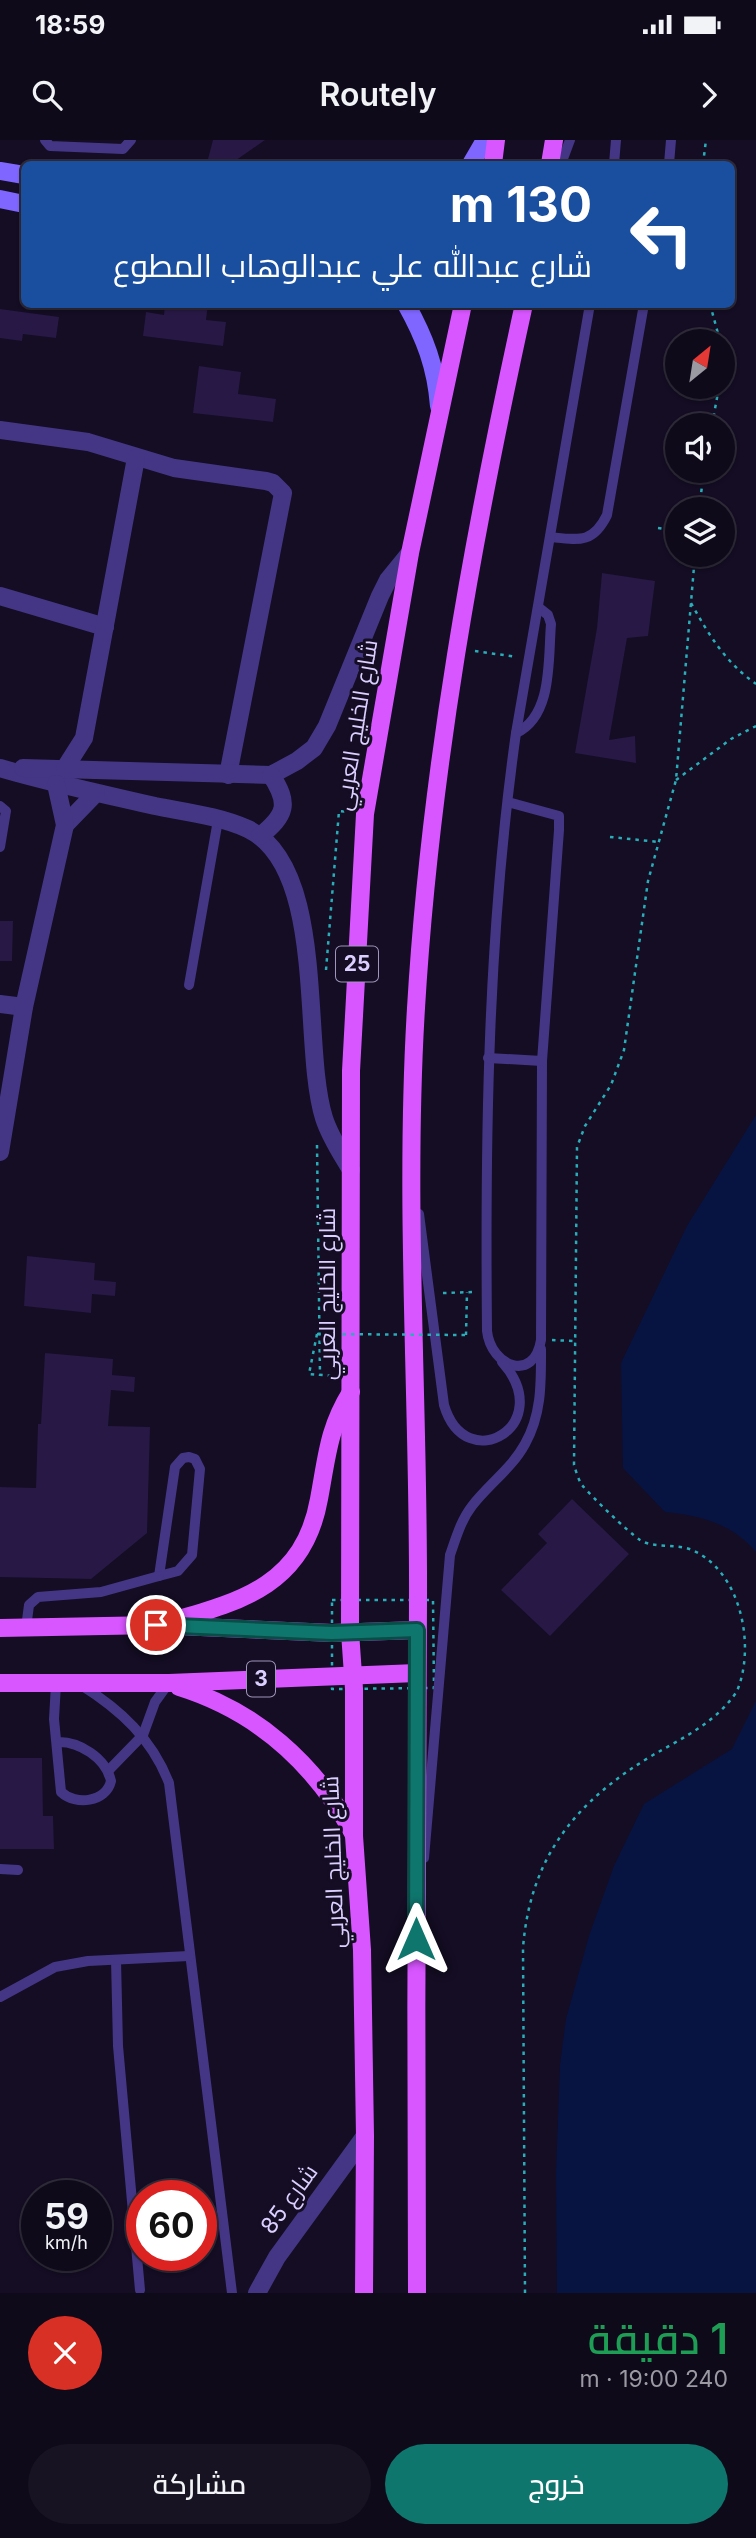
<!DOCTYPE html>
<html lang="ar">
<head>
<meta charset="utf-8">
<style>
  :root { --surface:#0f0a1a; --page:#181323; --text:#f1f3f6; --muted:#9b9aa2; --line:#2f2b39; --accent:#0f766e }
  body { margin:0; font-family:Inter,Cairo,sans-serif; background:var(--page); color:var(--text); direction:rtl; height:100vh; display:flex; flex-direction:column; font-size:26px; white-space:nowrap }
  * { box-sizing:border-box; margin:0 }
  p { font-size:23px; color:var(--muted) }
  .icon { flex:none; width:38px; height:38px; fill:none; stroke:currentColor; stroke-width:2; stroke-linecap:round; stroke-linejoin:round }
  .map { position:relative; height:2153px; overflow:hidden; direction:ltr }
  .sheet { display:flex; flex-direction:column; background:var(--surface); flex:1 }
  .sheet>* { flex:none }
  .banner { position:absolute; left:21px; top:21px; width:714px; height:147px; border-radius:10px; box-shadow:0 2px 5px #0004,0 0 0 2px var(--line); direction:rtl; background:#1a4fa0; color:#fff; overflow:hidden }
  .needle { width:46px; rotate:30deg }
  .buttons { position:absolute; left:665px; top:189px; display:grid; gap:14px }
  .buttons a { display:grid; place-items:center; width:70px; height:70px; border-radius:50%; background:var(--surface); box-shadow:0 2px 5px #0004,0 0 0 2px var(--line); font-size:35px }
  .speed { position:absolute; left:21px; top:2040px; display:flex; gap:14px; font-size:35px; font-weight:700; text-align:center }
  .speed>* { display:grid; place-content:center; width:91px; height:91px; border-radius:50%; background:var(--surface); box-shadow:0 2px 5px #0004,0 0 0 2px var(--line); line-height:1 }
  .speed small { font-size:18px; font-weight:400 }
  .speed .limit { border:10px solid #d22; background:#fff; color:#111 }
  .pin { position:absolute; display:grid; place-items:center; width:60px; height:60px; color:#fff; margin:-30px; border:4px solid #fff; border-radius:50%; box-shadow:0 2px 7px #0007 }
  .me { position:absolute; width:77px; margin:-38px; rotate:0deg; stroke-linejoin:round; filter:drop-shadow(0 0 5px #0008) }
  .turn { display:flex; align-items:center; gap:24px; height:147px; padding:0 28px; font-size:32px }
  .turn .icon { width:91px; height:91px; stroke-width:2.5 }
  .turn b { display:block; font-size:49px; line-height:60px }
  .round { display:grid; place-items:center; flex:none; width:74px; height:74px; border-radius:37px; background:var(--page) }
  .overview { display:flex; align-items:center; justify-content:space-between; height:119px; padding:0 28px }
  h1 { font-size:42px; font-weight:600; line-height:52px; color:#1e9e55 }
  .action { display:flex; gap:14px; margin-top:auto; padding:14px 28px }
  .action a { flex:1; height:80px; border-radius:42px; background:var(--accent); color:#fff; font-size:28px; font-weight:600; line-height:80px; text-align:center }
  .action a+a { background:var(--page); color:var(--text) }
  .status { display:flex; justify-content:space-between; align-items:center; height:49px; padding:0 35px; background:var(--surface); direction:ltr }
  .status svg { height:19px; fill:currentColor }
  header { display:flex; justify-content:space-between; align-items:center; height:91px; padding:0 28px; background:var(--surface); font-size:32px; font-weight:600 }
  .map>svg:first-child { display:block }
</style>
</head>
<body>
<div class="status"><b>18:59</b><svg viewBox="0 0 49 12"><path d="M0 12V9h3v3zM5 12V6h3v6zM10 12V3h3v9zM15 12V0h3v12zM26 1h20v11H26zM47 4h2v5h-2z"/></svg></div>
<header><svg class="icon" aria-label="forward" viewBox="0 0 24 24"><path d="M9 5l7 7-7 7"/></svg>Routely<svg class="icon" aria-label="search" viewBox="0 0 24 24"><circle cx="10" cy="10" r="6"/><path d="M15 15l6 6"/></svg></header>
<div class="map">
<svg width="756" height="2153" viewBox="0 0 756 2153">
  <rect width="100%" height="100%" fill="#140d23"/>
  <g fill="#071442">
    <path d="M756,975V1412C733,1384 699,1375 665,1372L623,1328L621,1223L687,1086Z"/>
    <path d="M756,1561V2153H557L556,2032L560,1925L566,1879L589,1796L614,1726L644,1664L732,1609Z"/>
  </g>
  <g fill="#271845">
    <path d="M213,0H265L232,23L208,19Z"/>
    <path d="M165,164H208L206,180L226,182L223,206L143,196L146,172L164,175Z"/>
    <path d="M0,169L59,177L56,198L23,194L22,201L0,198Z"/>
    <path d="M199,226L241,232L238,254L276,259L273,282L193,273Z"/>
    <path d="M602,433L655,441L648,496L627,498L609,600L635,596L636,623L575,613L597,488Z"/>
    <path d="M0,781H13L12,821H0Z"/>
    <path d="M27,1116L95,1123L94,1140L116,1142L115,1156L92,1154L91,1173L24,1166Z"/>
    <path d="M45,1213L113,1219L112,1235L135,1237L134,1252L111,1250L108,1286L150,1287L147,1393L91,1439L0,1437V1347L36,1348L38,1284H41Z"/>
    <path d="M572,1359L629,1414L550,1496L501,1450L547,1403L538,1394Z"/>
    <path d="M0,1618H42L43,1676H53L54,1709H0Z"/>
  </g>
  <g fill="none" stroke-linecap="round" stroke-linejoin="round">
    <g stroke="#29adb9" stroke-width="2.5" stroke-dasharray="3.5 5" stroke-linecap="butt">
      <path d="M703,24L706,0"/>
      <path d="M710,164L720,201"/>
      <path d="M712,285L719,247"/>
      <path d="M699,369L704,331"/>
      <path d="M658,388L677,391"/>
      <path d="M691,463C709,495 725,522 756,544"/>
      <path d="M475,511L517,517"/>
      <path d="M676,640L731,599L756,586"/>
      <path d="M610,697L659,702"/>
      <path d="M326,830L339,671L348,672"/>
      <path d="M317,1005L320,1236"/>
      <path d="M443,1153L475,1152"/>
      <path d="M317,1194L309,1234L335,1236"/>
      <path d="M466,1195L467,1152"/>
      <path d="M552,1200L573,1201"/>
      <path d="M332,1460H433L434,1548L332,1549Z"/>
      <path d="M525,2153L523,1808C530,1717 576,1661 653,1615C683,1598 718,1581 737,1551C756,1506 741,1431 692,1410C676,1403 654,1409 640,1400C627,1391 592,1357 582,1345C578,1339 576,1331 574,1325L577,1007L585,986L611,945L624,910L648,741L676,640L695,415"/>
    </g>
    <g stroke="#443684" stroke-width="10">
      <path d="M45,0L50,6L123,9L131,0"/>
      <path d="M561,24L570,0"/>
      <path d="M614,24L616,0"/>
      <path d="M669,24L671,0"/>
      <path d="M550,397C578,400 593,404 607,375L644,164"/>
      <path d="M516,593C553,576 548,519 551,484L548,475L538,467"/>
      <path d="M508,662L559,676V690L542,921L541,1200C534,1243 491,1227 487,1191C485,991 488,791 516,593L590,164"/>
      <path d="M0,666L6,671L0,707"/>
      <path d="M189,845L218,680"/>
      <path d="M488,918L542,921"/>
      <path d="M419,1074L444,1265C466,1339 558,1284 502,1222"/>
      <path d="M189,1317L195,1319L200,1329L192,1415L178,1431L159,1436L175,1327L183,1318Z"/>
      <path d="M26,1488L29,1465L38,1457L101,1452L159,1436"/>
      <path d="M56,1544L54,1579L61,1652C76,1666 106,1662 111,1641C106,1618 79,1601 57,1602"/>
      <path d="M81,1545C121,1570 152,1599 169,1643L232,2153"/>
      <path d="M108,1631L143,1595L155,1562L168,1544"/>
      <path d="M424,1718L450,1415C456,1398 461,1380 472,1366C489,1344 512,1328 525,1304C542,1274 541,1242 541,1209"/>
      <path d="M0,1729L18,1730"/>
      <path d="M116,1820L118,1906L140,2150"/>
      <path d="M0,1857L55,1827L88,1821L189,1816"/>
    </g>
    <g stroke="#443684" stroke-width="18">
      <path d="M0,290L88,302L174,328L266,341L273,343L283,353L228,635"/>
      <path d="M0,456L105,487"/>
      <path d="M0,628C51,643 103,654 155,666C185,672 220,676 248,689C328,728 301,905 324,978C330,997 341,1013 351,1030"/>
      <path d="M23,628L271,635L297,621L314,608L327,586L380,456L388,440L410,413"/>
      <path d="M65,628L84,598L136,318"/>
      <path d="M65,685L96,653"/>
      <path d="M260,696C286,675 290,664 271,635"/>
      <path d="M0,864L24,867"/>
      <path d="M0,1012L24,867L65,685L56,644"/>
      <path d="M257,2153L277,2117L365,1996"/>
    </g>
    <g stroke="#7f66ff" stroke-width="18">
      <path d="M471,24L485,0"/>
      <path d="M0,31L24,35"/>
      <path d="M0,59L24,64"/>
      <path d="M406,164C425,198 436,227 439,266"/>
    </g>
    <g stroke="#d856ff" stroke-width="18">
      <path d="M493,24L496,0"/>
      <path d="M550,24L554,0"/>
      <path d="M172,1481C244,1461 304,1443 319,1359C327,1317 328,1289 351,1252"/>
      <path d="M0,1488L156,1485L332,1493L417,1490"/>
      <path d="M0,1543H169L417,1533"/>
      <path d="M179,1547C256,1571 314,1623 353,1693"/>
      <path d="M364,2153L365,1996L362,1810L354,1696V1549L350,1492L351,931L365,674L410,413L463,164"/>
      <path d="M417,2153C416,1922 416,1691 418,1460C419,1263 404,1066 416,868C430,631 473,396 524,164"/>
    </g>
    <path stroke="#29adb9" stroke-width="2.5" stroke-dasharray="3.5 5" stroke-linecap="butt" d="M317,1194L466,1195"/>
  </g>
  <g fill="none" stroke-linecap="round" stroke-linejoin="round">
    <defs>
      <path id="route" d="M156,1485L332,1493L417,1490L416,1799"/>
    </defs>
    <use href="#route" stroke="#0a4d48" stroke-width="18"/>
    <use href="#route" stroke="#0f766e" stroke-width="12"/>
  </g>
  <g text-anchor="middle" stroke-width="6" stroke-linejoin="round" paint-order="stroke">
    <g fill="#140d23" stroke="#9f95bd" stroke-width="2">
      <rect x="336" y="806.5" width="42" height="35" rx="5"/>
      <rect x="247" y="1521.5" width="28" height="35" rx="5"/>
    </g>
    <g font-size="21" font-weight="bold" fill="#dbcfff">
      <text x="357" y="831">25</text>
      <text x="261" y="1546">3</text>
    </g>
    <g font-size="23" fill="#dbcfff" stroke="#140d23">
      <text transform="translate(356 585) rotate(-81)" y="8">شارع الخليج العربي</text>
      <text transform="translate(327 1154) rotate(-90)" y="8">شارع الخليج العربي</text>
      <text transform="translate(333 1722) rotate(-92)" y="8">شارع الخليج العربي</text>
      <text transform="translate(289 2059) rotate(-54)" y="8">شارع 85</text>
    </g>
  </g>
</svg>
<div class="buttons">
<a><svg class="needle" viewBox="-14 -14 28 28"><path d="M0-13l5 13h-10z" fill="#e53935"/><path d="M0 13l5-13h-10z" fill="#9b9aa2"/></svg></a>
<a><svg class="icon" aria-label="sound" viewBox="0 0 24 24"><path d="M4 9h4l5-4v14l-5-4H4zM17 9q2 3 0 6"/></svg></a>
<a><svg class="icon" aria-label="layers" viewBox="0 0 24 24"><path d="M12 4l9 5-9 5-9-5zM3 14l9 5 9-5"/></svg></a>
</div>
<div class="speed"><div>59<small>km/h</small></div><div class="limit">60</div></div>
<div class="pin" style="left:156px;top:1485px;background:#d93025"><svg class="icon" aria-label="arrive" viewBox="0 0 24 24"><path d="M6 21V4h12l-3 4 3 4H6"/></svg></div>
<svg class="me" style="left:416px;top:1799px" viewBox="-20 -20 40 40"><path d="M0-17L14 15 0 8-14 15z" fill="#0f766e" stroke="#fff" stroke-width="4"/></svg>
<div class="banner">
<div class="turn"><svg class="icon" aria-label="left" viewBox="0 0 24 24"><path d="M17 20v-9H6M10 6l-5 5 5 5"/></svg><div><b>130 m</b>شارع عبدالله علي عبدالوهاب المطوع</div></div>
</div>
</div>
<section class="sheet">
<div class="overview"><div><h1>1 دقيقة</h1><p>240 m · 19:00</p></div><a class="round" style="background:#d93025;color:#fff"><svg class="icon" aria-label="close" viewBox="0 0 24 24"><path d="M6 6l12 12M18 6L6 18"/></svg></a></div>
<div class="action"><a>خروج</a><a>مشاركة</a></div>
</section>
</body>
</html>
